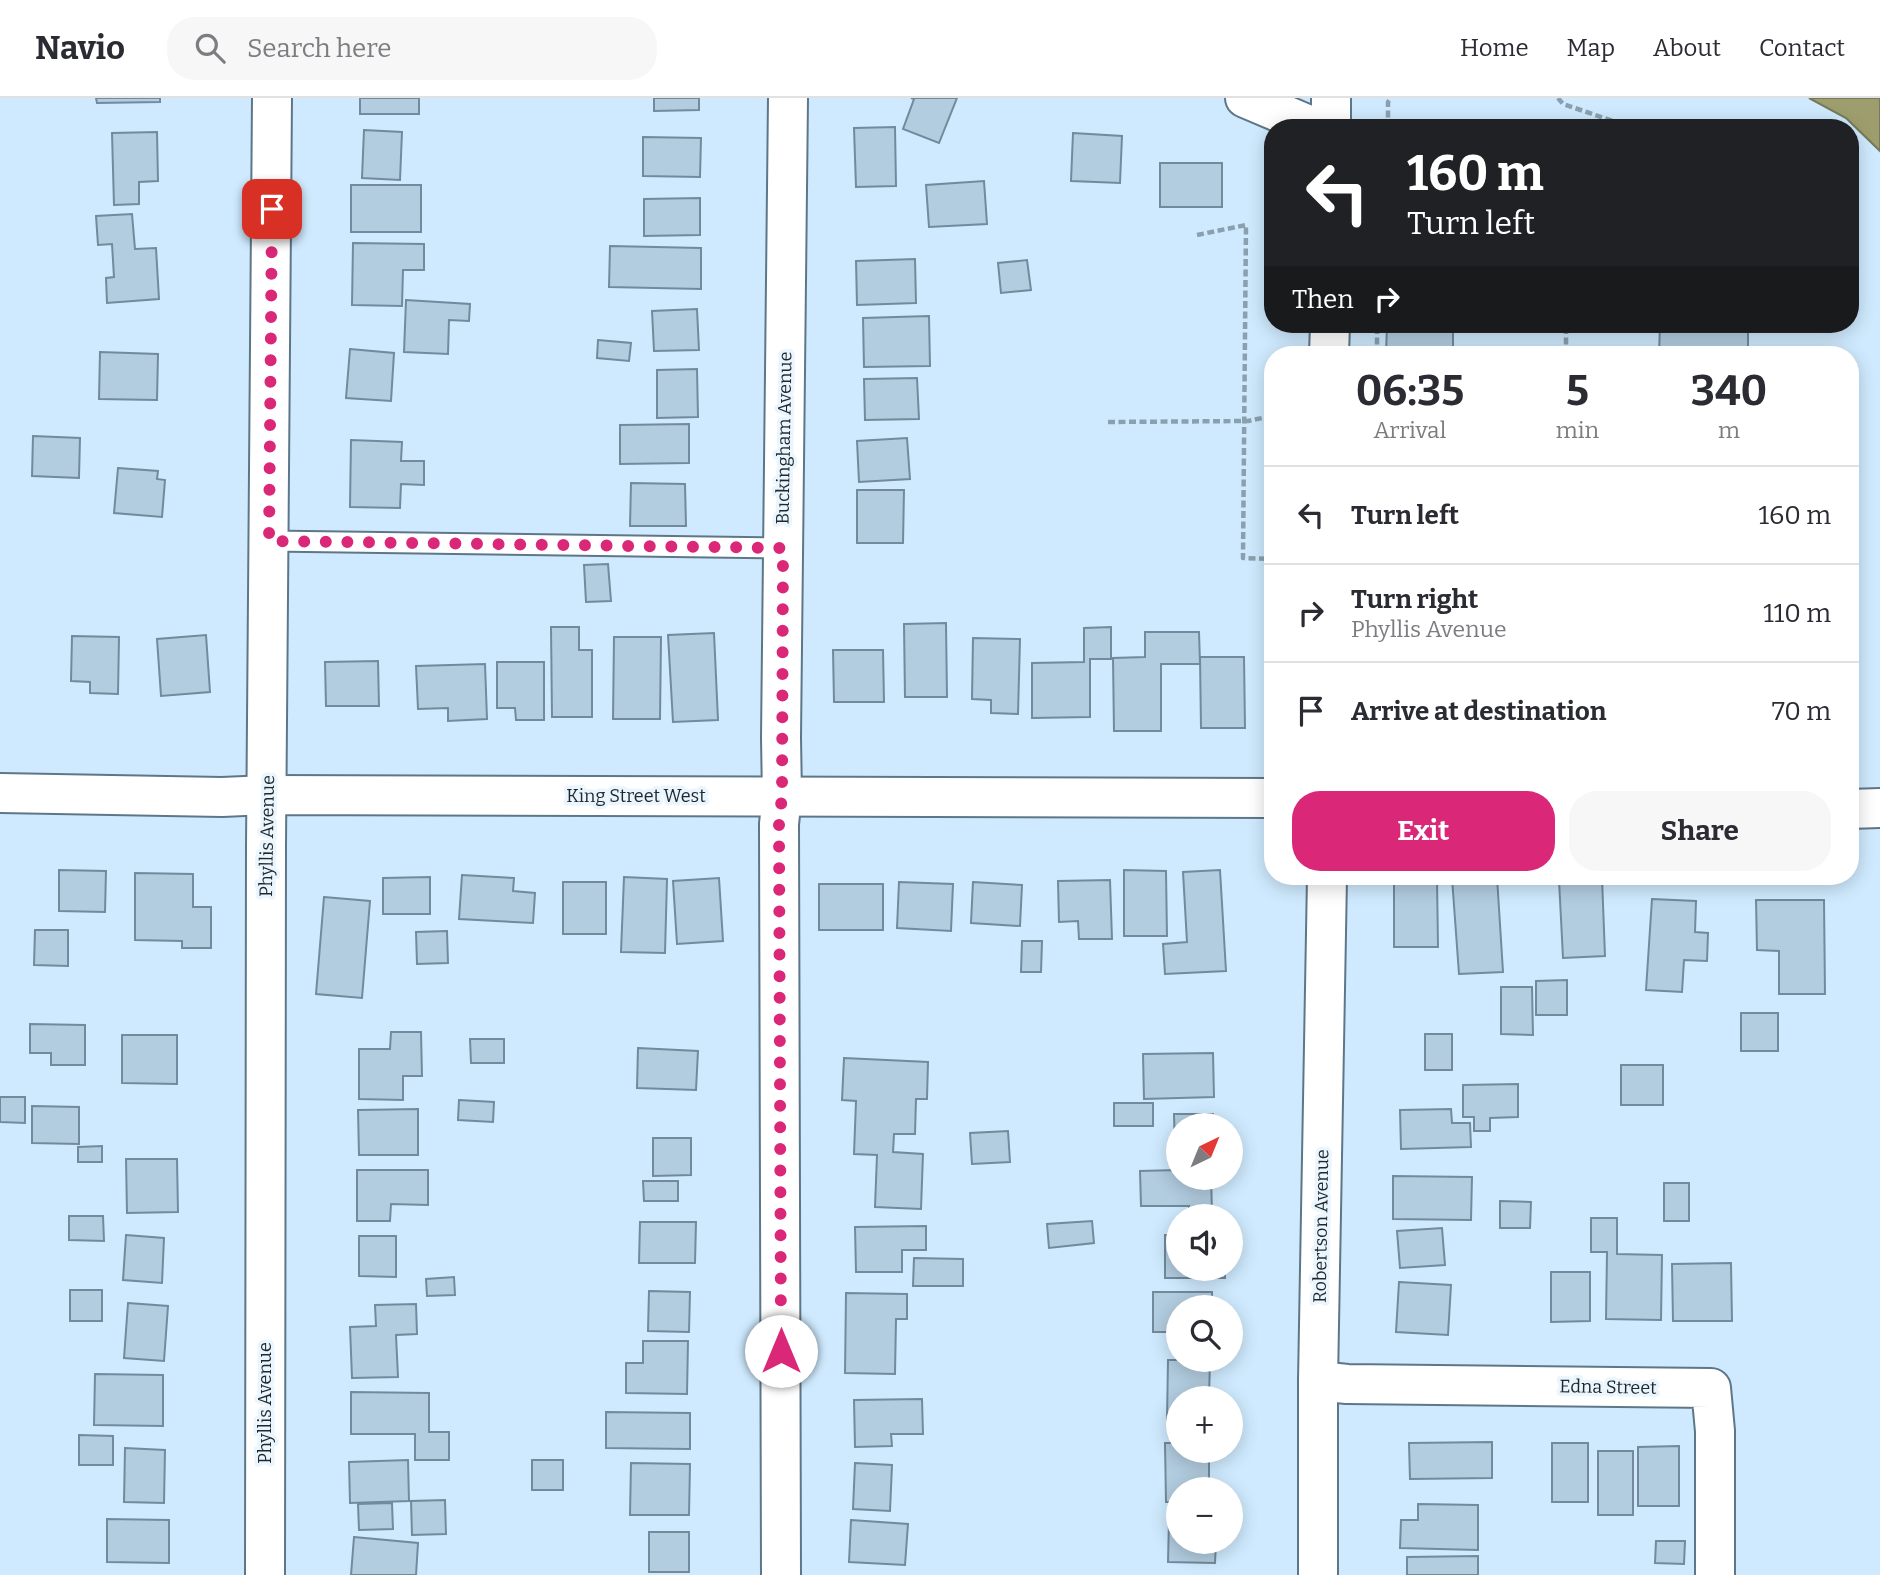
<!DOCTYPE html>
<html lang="en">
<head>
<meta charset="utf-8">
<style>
  :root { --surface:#fff; --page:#f7f7f7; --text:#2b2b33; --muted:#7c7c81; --line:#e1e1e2; --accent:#db2777 }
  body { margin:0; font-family:Bitter,serif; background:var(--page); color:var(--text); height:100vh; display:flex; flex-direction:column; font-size:26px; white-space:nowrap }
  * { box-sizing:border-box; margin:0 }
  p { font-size:23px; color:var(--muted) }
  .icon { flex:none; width:38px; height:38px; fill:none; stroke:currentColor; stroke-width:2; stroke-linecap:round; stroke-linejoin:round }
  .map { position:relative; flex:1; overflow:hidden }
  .panel { position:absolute; left:1264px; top:248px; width:595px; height:539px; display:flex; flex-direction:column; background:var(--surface); border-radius:28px; box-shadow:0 4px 18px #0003 }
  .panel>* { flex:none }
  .top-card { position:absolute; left:1264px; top:21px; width:595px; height:214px; border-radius:28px; box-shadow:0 4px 18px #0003; background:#202124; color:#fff; overflow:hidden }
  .needle { width:46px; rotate:43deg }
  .controls { position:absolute; left:1166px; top:1015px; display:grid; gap:14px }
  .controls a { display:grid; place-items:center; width:77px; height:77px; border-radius:50%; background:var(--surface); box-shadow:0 4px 18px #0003; font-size:35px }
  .pin { position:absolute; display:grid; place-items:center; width:60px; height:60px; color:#fff; margin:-30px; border-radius:14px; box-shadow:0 4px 10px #0006 }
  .me { position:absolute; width:77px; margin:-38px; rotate:0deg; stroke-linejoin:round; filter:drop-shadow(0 0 5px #0008) }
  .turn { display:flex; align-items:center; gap:24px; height:147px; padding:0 28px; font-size:32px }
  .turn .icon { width:91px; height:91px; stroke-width:2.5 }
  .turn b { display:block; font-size:49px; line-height:60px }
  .then { display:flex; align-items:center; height:66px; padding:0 28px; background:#0003; gap:14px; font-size:26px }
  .eta { display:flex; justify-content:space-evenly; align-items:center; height:119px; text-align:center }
  .eta b { font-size:42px; font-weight:700; line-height:49px }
  .primary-button { display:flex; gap:14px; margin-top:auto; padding:14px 28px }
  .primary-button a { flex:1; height:80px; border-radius:28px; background:var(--accent); color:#fff; font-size:28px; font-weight:700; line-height:80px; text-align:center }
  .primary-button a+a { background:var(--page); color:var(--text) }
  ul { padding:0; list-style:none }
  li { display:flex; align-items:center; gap:21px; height:98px; padding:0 28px; border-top:2px solid var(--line) }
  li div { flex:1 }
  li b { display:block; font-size:26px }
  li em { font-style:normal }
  header { display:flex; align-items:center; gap:42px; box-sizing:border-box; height:98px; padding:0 35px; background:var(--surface); border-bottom:2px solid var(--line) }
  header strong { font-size:33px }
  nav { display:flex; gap:38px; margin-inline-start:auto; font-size:24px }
  .search { width:490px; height:63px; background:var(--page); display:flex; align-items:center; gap:18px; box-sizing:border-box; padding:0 24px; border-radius:28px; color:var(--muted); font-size:26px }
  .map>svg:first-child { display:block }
</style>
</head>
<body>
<header>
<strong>Navio</strong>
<div class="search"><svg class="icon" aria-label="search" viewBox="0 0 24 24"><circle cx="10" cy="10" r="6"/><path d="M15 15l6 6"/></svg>Search here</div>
<nav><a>Home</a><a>Map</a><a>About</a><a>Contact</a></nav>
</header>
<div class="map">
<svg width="1880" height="1477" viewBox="0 0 1880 1477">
  <rect width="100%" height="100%" fill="#cfeafe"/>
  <path fill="#9d9d6d" stroke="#777a5a" stroke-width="2" d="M1809,0H1880V53L1846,20Z"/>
  <g fill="#b2cde0" stroke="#728a9c" stroke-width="2">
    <path d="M96,0H160V4L97,5Z"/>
    <rect x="360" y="0" width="59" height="16"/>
    <path d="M654,0H699V12L654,13Z"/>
    <path d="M911,0H957L939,45L903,31L914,1Z"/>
    <path d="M895,29L896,88L856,89L854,30Z"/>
    <path d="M364,32L402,34L400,82L362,80Z"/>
    <path d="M157,34L158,83L139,84V106L114,107L112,35Z"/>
    <path d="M1073,35L1122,38L1120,85L1071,83Z"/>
    <path d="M643,39L701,40L700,79L643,78Z"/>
    <rect x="1160" y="65" width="62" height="44"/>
    <path d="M984,83L987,126L929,129L926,87Z"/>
    <rect x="351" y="87" width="70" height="47"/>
    <path d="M700,100V137L644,138V101Z"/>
    <path d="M132,116L135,151L156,150L159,201L107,205L106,180L114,179L112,146L98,147L96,118Z"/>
    <path d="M353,145L424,146V172H403L402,208L352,207Z"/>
    <path d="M610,148L701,150V191L609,189Z"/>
    <path d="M915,161L916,205L857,207L856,163Z"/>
    <path d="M1027,162L1031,192L1001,195L998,165Z"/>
    <path d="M406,202L470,206L469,223L449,222L448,256L404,254Z"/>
    <path d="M697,211L699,252L654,253L652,213Z"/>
    <path d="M929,218L930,268L864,269L863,220Z"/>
    <path d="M1387,226H1453V257H1386Z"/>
    <path d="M1660,226H1748V257H1659Z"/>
    <path d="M598,242L631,245L629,263L597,260Z"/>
    <path d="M350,251L394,255L391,303L346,300Z"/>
    <path d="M100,254L158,256L157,302L99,301Z"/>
    <path d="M697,271L698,319L657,320V272Z"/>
    <path d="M917,280L919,321L865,322L864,281Z"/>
    <path d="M689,326V365L620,366V327Z"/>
    <path d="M33,338L80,340L79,380L32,378Z"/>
    <path d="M907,340L910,381L859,384L857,343Z"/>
    <path d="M351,342L402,344L401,363H424V387L401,386L400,410L350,409Z"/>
    <path d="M118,370L158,373L157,381L165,382L162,419L114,415Z"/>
    <path d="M631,385L685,386L686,428H630Z"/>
    <path d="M857,392H904L903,445H857Z"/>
    <path d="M608,466L611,503L586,504L584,467Z"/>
    <path d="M946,525L947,599H905L904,526Z"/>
    <path d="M551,529H579V552H592V619H552Z"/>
    <path d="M1111,529V561H1090V619L1032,620V565L1084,564V530Z"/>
    <path d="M1145,534H1199L1200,566H1161V633H1114L1113,560L1145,559Z"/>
    <path d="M714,535L718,622L673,624L668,537Z"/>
    <path d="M206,537L210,594L161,598L157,541Z"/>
    <path d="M72,538L119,539L118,596L90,595V584L71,583Z"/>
    <path d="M614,539H661L660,621H613Z"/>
    <path d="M973,540L1020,541L1018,616L991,615V602L972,601Z"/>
    <path d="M833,552H883L884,604H834Z"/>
    <path d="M1200,559H1244L1245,630H1201Z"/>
    <path d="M378,563L379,608H326L325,564Z"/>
    <path d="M497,564H544V622H516L515,610H497Z"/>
    <path d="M485,566L487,621L448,623V610L418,611L416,568Z"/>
    <path d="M59,772L106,773L105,814L59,813Z"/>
    <path d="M1124,772L1166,773L1167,838H1124Z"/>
    <path d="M1220,772L1226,873L1165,876L1163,846L1187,844L1183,774Z"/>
    <path d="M135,775L193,776V809H211V850H182V843L135,842Z"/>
    <path d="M462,777L514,780L513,793L535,795L533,825L459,821Z"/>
    <path d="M430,779V816H383V780Z"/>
    <path d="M624,779L667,781L665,855L621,854Z"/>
    <path d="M1497,779L1503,874L1459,876L1452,780Z"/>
    <path d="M719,780L723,843L677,846L673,783Z"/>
    <path d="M1602,780L1605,858L1563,860L1559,782Z"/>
    <path d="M1394,781H1437L1438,849H1394Z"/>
    <path d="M1110,782L1112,841H1079L1078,823L1059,824L1058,783Z"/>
    <rect x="563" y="784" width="43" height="52"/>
    <path d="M899,784L953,786L951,833L897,830Z"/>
    <path d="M973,784L1022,787L1020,828L971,825Z"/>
    <rect x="819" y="786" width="64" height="46"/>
    <path d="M324,799L370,803L362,900L316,896Z"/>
    <path d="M1652,801L1696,803L1695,834L1708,835L1707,863L1684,862L1682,894L1646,892Z"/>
    <path d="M1756,802H1824L1825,896H1779V853L1757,852Z"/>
    <path d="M35,832H68V868L34,867Z"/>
    <path d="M447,833L448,865L417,866L416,834Z"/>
    <path d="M1022,843H1042L1041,874H1021Z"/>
    <path d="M1567,882V917H1536V883Z"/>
    <path d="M1501,889H1532L1533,937L1501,936Z"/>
    <rect x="1741" y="915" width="37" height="38"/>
    <path d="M30,926L85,927V967H51V955H30Z"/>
    <path d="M391,934H421L422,978H403V1002L359,1001V951H390Z"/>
    <rect x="1425" y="936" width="27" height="36"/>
    <path d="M122,937H177V986L122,985Z"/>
    <path d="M470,941H504V965H471Z"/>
    <path d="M638,950L698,953L696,992L637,990Z"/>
    <path d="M1213,955L1214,999L1144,1001L1143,956Z"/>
    <path d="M844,960L928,964L927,1001H916L915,1036H894L893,1054L923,1056L921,1111L875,1109L877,1057L854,1056L856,1003L842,1002Z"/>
    <rect x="1621" y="967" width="42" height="40"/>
    <path d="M1518,986V1019L1490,1020V1033H1474V1019H1463V987Z"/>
    <path d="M0,999H25V1025L0,1024Z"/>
    <path d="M459,1002L494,1004L493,1024L458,1022Z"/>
    <rect x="1114" y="1005" width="39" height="23"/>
    <path d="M32,1008L79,1009V1046L32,1045Z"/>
    <path d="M418,1011V1057H359L358,1012Z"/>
    <path d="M1451,1011L1452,1025H1470L1471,1049L1401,1051L1400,1012Z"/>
    <path d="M1174,1016H1213V1027H1178V1053L1175,1054Z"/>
    <path d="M1008,1033L1010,1064L972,1066L970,1035Z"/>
    <path d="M653,1040H691V1077L653,1078Z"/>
    <path d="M102,1048V1064H78V1049Z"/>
    <path d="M126,1061H177L178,1114L127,1115Z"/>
    <path d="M357,1072H428V1107L391,1106L390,1123H357Z"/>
    <path d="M1178,1072V1080H1211L1212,1113H1189V1108H1141L1140,1073Z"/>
    <path d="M1393,1078L1472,1079L1471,1122L1393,1121Z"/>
    <path d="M643,1083H678V1103H644Z"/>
    <rect x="1664" y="1085" width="25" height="38"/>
    <path d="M1500,1103L1531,1104L1530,1130H1500Z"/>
    <path d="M69,1118H103L104,1143L69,1142Z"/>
    <path d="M1591,1120H1617V1156L1662,1157L1661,1222L1606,1221L1607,1154H1591Z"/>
    <path d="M1092,1123L1094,1145L1049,1150L1047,1126Z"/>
    <path d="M640,1124H696L695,1165H639Z"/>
    <path d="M926,1128V1152H902V1174H856L855,1129Z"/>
    <path d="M1442,1130L1445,1167L1400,1170L1397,1133Z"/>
    <path d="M126,1137L164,1140L162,1185L123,1182Z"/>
    <path d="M1165,1137H1178V1171H1225V1180H1165Z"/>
    <path d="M359,1138H396V1179L359,1178Z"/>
    <path d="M914,1160L963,1161V1188H913Z"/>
    <path d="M1731,1165L1732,1223H1673L1672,1166Z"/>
    <path d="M1551,1174H1590V1223L1551,1224Z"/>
    <path d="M454,1179L455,1197L427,1198L426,1181Z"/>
    <path d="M1399,1184L1451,1187L1448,1237L1396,1234Z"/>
    <rect x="70" y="1192" width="32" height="31"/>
    <path d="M649,1193L690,1194L689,1234L648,1233Z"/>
    <path d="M1153,1194H1212V1209H1178V1234H1153Z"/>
    <path d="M846,1195L907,1196V1221H896L895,1276L845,1275Z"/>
    <path d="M128,1205L168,1208L164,1263L124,1260Z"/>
    <path d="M416,1206L417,1236L396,1237L398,1279L352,1280L350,1229L376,1228L375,1207Z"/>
    <path d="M643,1243H688L687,1296L626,1295V1265H643Z"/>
    <path d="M1168,1262H1210L1209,1300H1178V1322L1167,1321Z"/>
    <path d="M95,1276L163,1277V1328L94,1327Z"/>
    <path d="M351,1294L429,1295V1334H449V1362H415V1336H351Z"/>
    <path d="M922,1301L923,1336H891L892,1348L855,1349L854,1302Z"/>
    <path d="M606,1314L690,1315V1351L606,1350Z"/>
    <path d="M79,1337L113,1338V1367H79Z"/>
    <path d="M1492,1344V1380L1410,1381L1409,1345Z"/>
    <path d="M1165,1345H1178V1353H1209V1391H1178V1404H1166Z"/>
    <rect x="1552" y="1345" width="36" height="59"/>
    <path d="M1679,1348V1408H1638V1349Z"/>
    <path d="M125,1350L165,1352L164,1405L124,1404Z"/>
    <rect x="1598" y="1353" width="35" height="64"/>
    <path d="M408,1362L409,1403L350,1405L349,1364Z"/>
    <rect x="532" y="1362" width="31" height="30"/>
    <path d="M631,1365L690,1366L689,1417H630Z"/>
    <path d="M855,1365L892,1367L890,1413L853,1411Z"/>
    <path d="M445,1402L446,1436L412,1437L411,1403Z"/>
    <path d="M392,1405L393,1431L359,1432L358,1406Z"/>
    <path d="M1418,1406L1478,1407V1452L1400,1450L1401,1422H1418Z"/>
    <path d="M107,1421L169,1422V1465L107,1464Z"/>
    <path d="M1169,1421H1178V1444H1216L1215,1465L1168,1464Z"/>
    <path d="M851,1422L908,1426L905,1467L849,1464Z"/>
    <rect x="649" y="1434" width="40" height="40"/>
    <path d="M354,1439L418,1445L416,1477H351Z"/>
    <path d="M1656,1443H1685L1684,1466L1655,1465Z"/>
    <path d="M1478,1458V1477H1407V1459Z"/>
  </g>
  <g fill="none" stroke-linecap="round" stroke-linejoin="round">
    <defs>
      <path id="service" d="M269,443L783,450"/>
      <g id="minor">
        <path d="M1245,0L1316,30"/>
        <path d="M1331,30V0"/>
        <path d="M1329,257L1330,226"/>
        <path d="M1318,1283L1347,1286L1711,1290L1715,1333V1477"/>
        <path d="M265,1477L266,748L272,0"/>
        <path d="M781,1477L779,726L782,698L781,640L788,0"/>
        <path d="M1318,1477V1283L1327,779"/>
      </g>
      <g id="tertiary">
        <path d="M0,695L222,699L268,697L1272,700"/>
        <path d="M1850,711L1880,710"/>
      </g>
    </defs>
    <use href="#service" stroke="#5e7788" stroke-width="23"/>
    <use href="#minor" stroke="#5e7788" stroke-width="42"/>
    <use href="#tertiary" stroke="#5e7788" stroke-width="42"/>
    <g stroke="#8ba0af" stroke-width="4.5" stroke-dasharray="7 3.5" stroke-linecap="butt">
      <path d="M1558,0L1563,6L1613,23L1621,30"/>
      <path d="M1388,30V4L1391,0"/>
      <path d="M1197,137L1246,127L1243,460L1272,461"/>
      <path d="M1377,257V226"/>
      <path d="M1566,257V226"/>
      <path d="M1108,324L1248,323L1272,318"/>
    </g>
    <use href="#service" stroke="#fff" stroke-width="19"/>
    <use href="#minor" stroke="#fff" stroke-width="38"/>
    <use href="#tertiary" stroke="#fff" stroke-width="38"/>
  </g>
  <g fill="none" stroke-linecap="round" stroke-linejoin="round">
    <path stroke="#db2777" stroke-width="12" stroke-dasharray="0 21.6" d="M272,111L269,443L783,450L782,698L779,726L781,1253"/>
  </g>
  <g text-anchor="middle" stroke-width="7" stroke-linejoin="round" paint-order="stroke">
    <g font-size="18" fill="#1d272e" stroke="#eaf5fd">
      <text transform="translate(784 340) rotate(-89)" y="6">Buckingham Avenue</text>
      <text x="636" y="704">King Street West</text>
      <text transform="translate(267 738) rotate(-89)" y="6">Phyllis Avenue</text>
      <text transform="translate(1321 1128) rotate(-89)" y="6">Robertson Avenue</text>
      <text transform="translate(1608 1289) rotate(1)" y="6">Edna Street</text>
      <text transform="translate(265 1305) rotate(-90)" y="6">Phyllis Avenue</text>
    </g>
  </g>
</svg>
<div class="controls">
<a><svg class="needle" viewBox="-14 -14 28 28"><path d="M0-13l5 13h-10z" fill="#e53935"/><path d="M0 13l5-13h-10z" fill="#7c7c81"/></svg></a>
<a><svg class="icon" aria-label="sound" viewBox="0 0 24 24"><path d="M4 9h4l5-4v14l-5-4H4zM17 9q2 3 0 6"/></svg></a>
<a><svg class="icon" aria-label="search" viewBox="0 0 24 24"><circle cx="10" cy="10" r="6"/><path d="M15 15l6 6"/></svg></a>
<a>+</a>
<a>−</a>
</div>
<div class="pin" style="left:272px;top:111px;background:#d93025"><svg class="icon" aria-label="arrive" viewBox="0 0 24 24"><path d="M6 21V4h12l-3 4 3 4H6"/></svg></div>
<svg class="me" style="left:781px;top:1253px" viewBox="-20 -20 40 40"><circle r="19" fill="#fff"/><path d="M0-13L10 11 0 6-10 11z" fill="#db2777"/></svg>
<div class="top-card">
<div class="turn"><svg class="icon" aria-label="left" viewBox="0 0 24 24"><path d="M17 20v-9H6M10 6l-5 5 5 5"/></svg><div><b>160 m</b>Turn left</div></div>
<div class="then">Then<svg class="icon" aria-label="right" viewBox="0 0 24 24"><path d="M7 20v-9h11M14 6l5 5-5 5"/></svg></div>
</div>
<section class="panel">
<div class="eta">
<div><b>06:35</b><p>Arrival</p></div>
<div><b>5</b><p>min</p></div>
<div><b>340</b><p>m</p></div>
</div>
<ul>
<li><svg class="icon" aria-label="left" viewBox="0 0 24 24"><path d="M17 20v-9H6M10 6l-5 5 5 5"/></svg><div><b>Turn left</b></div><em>160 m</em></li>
<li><svg class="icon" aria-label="right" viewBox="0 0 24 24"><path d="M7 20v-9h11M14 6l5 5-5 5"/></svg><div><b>Turn right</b><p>Phyllis Avenue</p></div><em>110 m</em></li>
<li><svg class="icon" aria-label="arrive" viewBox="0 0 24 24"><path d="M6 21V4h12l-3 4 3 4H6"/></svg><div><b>Arrive at destination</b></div><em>70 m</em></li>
</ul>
<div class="primary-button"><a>Exit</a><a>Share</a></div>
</section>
</div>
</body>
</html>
